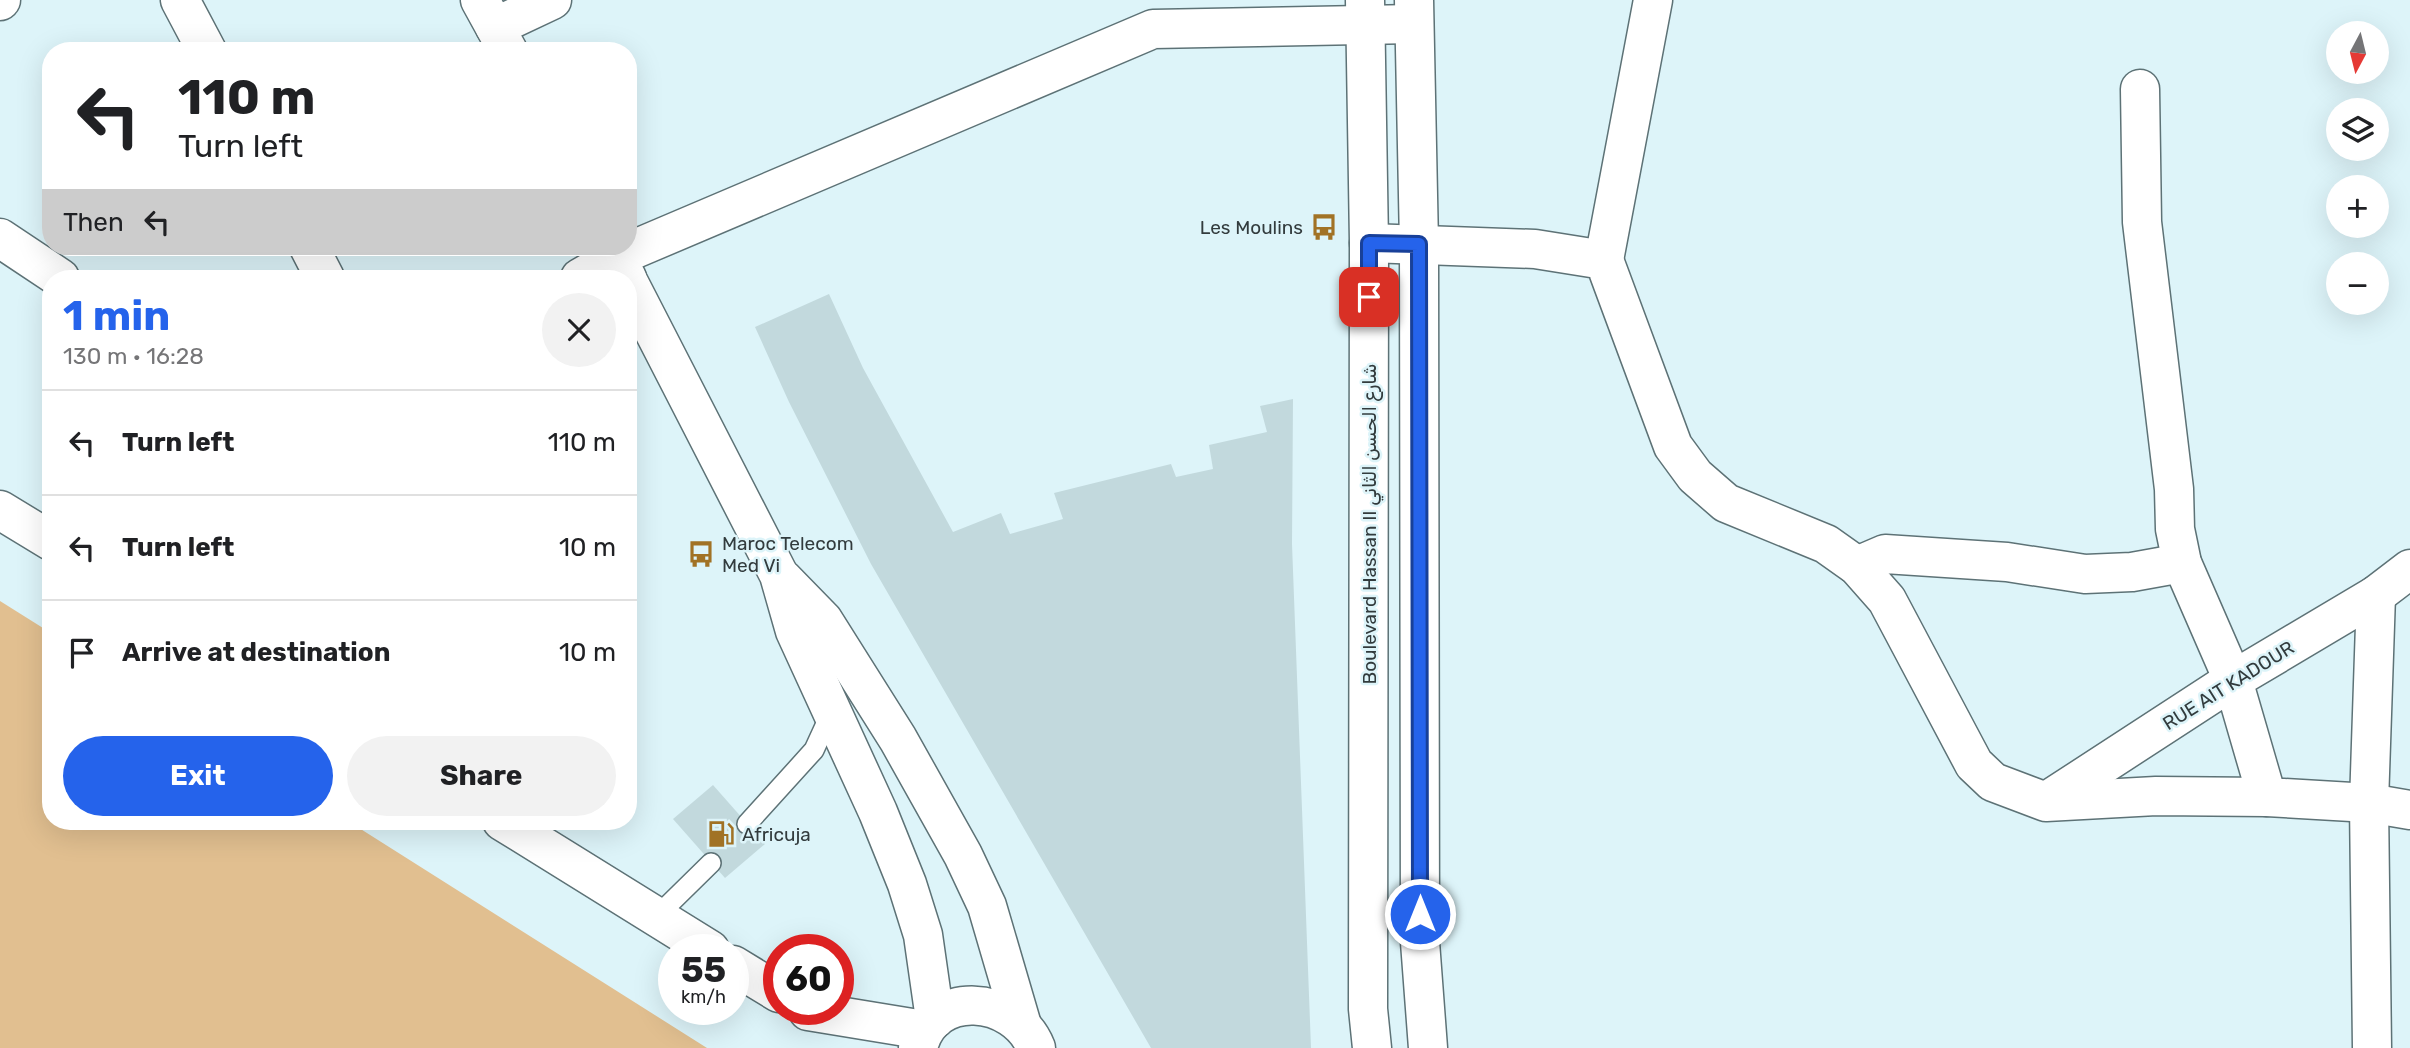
<!DOCTYPE html>
<html lang="en">
<head>
<meta charset="utf-8">
<style>
  :root { --surface:#fff; --page:#f2f2f2; --text:#202124; --muted:#757577; --line:#e0e0e0; --accent:#2563eb }
  body { margin:0; font-family:Rubik,Cairo,sans-serif; background:var(--page); color:var(--text); height:100vh; display:flex; flex-direction:column; font-size:26px; white-space:nowrap }
  * { box-sizing:border-box; margin:0 }
  p { font-size:23px; color:var(--muted) }
  .icon { flex:none; width:38px; height:38px; fill:none; stroke:currentColor; stroke-width:2; stroke-linecap:round; stroke-linejoin:round }
  .map { position:relative; flex:1; overflow:hidden }
  .panel { position:absolute; left:42px; top:270px; width:595px; height:560px; display:flex; flex-direction:column; background:var(--surface); border-radius:28px; box-shadow:0 7px 28px #0002 }
  .panel>* { flex:none }
  .banner { position:absolute; left:42px; top:42px; width:595px; height:214px; border-radius:28px; box-shadow:0 7px 28px #0002; background:#fff; color:var(--text); overflow:hidden }
  .needle { width:46px; rotate:187deg }
  .tools { position:absolute; left:2326px; top:21px; display:grid; gap:14px }
  .tools a { display:grid; place-items:center; width:63px; height:63px; border-radius:50%; background:var(--surface); box-shadow:0 7px 28px #0002; font-size:35px }
  .speed { position:absolute; left:658px; top:934px; display:flex; gap:14px; font-size:35px; font-weight:700; text-align:center }
  .speed>* { display:grid; place-content:center; width:91px; height:91px; border-radius:50%; background:var(--surface); box-shadow:0 7px 28px #0002; line-height:1 }
  .speed small { font-size:18px; font-weight:400 }
  .speed .limit { border:10px solid #d22; background:#fff; color:#111 }
  .pin { position:absolute; display:grid; place-items:center; width:60px; height:60px; color:#fff; margin:-30px; border-radius:14px; box-shadow:0 4px 10px #0006 }
  .me { position:absolute; width:77px; margin:-38px; rotate:0deg; stroke-linejoin:round; filter:drop-shadow(0 0 5px #0008) }
  .turn { display:flex; align-items:center; gap:24px; height:147px; padding:0 21px; font-size:32px }
  .turn .icon { width:91px; height:91px; stroke-width:2.5 }
  .turn b { display:block; font-size:49px; line-height:60px }
  .then { display:flex; align-items:center; height:66px; padding:0 21px; background:#0003; gap:14px; font-size:26px }
  .round { display:grid; place-items:center; flex:none; width:74px; height:74px; border-radius:37px; background:var(--page) }
  .summary { display:flex; align-items:center; justify-content:space-between; height:119px; padding:0 21px }
  h1 { font-size:42px; font-weight:700; line-height:52px; color:var(--accent) }
  .primary-button { display:flex; gap:14px; margin-top:auto; padding:14px 21px }
  .primary-button a { flex:1; height:80px; border-radius:42px; background:var(--accent); color:#fff; font-size:28px; font-weight:700; line-height:80px; text-align:center }
  .primary-button a+a { background:var(--page); color:var(--text) }
  ul { padding:0; list-style:none }
  li { display:flex; align-items:center; gap:21px; height:105px; padding:0 21px; border-top:2px solid var(--line) }
  li div { flex:1 }
  li b { display:block; font-size:26px }
  li em { font-style:normal }
  .map>svg:first-child { display:block }
</style>
</head>
<body>
<div class="map">
<svg width="2410" height="1048" viewBox="0 0 2410 1048">
  <rect width="100%" height="100%" fill="#ddf4f9"/>
  <path fill="#e1bf90" d="M0,601L51,633V821H348L707,1048H0Z"/>
  <g fill="#c2d9dd">
    <path d="M829,294L863,368L953,532L1001,513L1010,534L1063,519L1054,493L1171,464L1176,477L1213,469L1209,445L1267,432L1260,406L1293,399L1292,544L1311,1048H1151L871,564L789,402L755,327Z"/>
    <path d="M713,785L765,844L725,878L673,819Z"/>
  </g>
  <g fill="none" stroke-linecap="round" stroke-linejoin="round">
    <defs>
      <g id="service">
        <path d="M747,824L814,750L831,713"/>
        <path d="M656,917L711,863"/>
      </g>
      <g id="minor">
        <path d="M180,0L207,51"/>
        <path d="M0,1L1,0"/>
        <path d="M495,27L552,0"/>
        <path d="M2140,89L2142,222L2174,489L2175,529L2182,563L2233,680L2267,797L2369,803L2410,810"/>
        <path d="M0,238L60,278"/>
        <path d="M1369,243L1535,249L1604,260L1673,446L1695,476L1726,503L1826,544L1857,566L1887,600L1974,764L1993,782L2046,802L2156,796L2267,797"/>
        <path d="M309,247L325,278"/>
        <path d="M1604,260L1653,0"/>
        <path d="M580,278L616,257L1153,29L1414,24"/>
        <path d="M0,510L51,541"/>
        <path d="M1857,566L1885,554L2007,562L2085,574L2132,572L2182,563"/>
        <path d="M2047,801L2233,680L2376,595L2410,569"/>
        <path d="M502,821L710,950"/>
        <path d="M733,965L779,993"/>
        <path d="M808,1011L924,1030"/>
        <path d="M2372,1048L2369,803L2376,595"/>
      </g>
      <g id="secondary">
        <path d="M480,0L508,51"/>
        <path d="M611,247L627,278"/>
        <path d="M628,281L779,575L795,631L878,812L907,884L923,935L935,1019"/>
        <path d="M783,579L823,620L898,739L963,855L987,906L1021,1022"/>
        <path d="M918,1048C932,988 1015,995 1036,1048"/>
      </g>
      <g id="primary">
        <path d="M1365,0L1369,243L1368,1009L1372,1048"/>
        <path d="M1414,0L1419,244L1420,942L1428,1048"/>
      </g>
    </defs>
    <use href="#service" stroke="#5d7276" stroke-width="22"/>
    <use href="#minor" stroke="#5d7276" stroke-width="41"/>
    <use href="#secondary" stroke="#5d7276" stroke-width="41"/>
    <use href="#primary" stroke="#5d7276" stroke-width="41"/>
    <use href="#service" stroke="#fff" stroke-width="19"/>
    <use href="#minor" stroke="#fff" stroke-width="38"/>
    <use href="#secondary" stroke="#fff" stroke-width="38"/>
    <use href="#primary" stroke="#fff" stroke-width="38"/>
  </g>
  <g fill="none" stroke-linecap="round" stroke-linejoin="round">
    <defs>
      <path id="route" d="M1369,297V243L1419,244L1420,914"/>
    </defs>
    <use href="#route" stroke="#184099" stroke-width="18"/>
    <use href="#route" stroke="#2563eb" stroke-width="12"/>
  </g>
  <defs>
    <symbol id="bus-bare" viewBox="-9 -9 18 18"><path d="M-5-6H5V4H4V6H2V4H-2V6H-4V4H-5ZM-3.5-4V0h7V-4ZM-3.5 1.2v1.5H-2V1.2ZM2 1.2v1.5H3.5V1.2Z" fill="#a17225" stroke="#ddf4f9" stroke-width="2.5" paint-order="stroke"/></symbol>
    <symbol id="fuel-bare" viewBox="-9 -9 18 18"><path d="M-5.5-6h7V0h2V4h1.3V-2.5L3-4.5l.8-.8L6-3V5H2.5V1h-1V6h-7ZM-4.2-4.7v3.2H.2V-4.7Z" fill="#a17225" stroke="#ddf4f9" stroke-width="2.5" paint-order="stroke"/></symbol>
  </defs>
  <g fill-rule="evenodd">
    <use href="#bus-bare" x="1305" y="208" width="38" height="38"/>
    <use href="#bus-bare" x="682" y="535" width="38" height="38"/>
    <use href="#fuel-bare" x="702" y="815" width="38" height="38"/>
  </g>
  <g text-anchor="middle" stroke-width="5" stroke-linejoin="round" paint-order="stroke">
    <g font-size="19" fill="#323b3d" stroke="#ddf4f9" text-anchor="start">
      <text x="1303" y="234" text-anchor="end">Les Moulins</text>
      <text x="722" y="550">Maroc Telecom<tspan x="722" dy="22">Med Vi</tspan></text>
      <text x="742" y="841">Africuja</text>
    </g>
    <g font-size="19" fill="#323b3d" stroke="#ddf4f9">
      <text transform="translate(1369 524) rotate(-90)" y="7">Boulevard Hassan II شارع الحسن الثاني</text>
      <text transform="translate(2228 685) rotate(-32)" y="7">RUE AIT KADOUR</text>
    </g>
  </g>
</svg>
<div class="tools">
<a><svg class="needle" viewBox="-14 -14 28 28"><path d="M0-13l5 13h-10z" fill="#e53935"/><path d="M0 13l5-13h-10z" fill="#757577"/></svg></a>
<a><svg class="icon" aria-label="layers" viewBox="0 0 24 24"><path d="M12 4l9 5-9 5-9-5zM3 14l9 5 9-5"/></svg></a>
<a>+</a>
<a>−</a>
</div>
<div class="speed"><div>55<small>km/h</small></div><div class="limit">60</div></div>
<div class="pin" style="left:1369px;top:297px;background:#d93025"><svg class="icon" aria-label="arrive" viewBox="0 0 24 24"><path d="M6 21V4h12l-3 4 3 4H6"/></svg></div>
<svg class="me" style="left:1420px;top:914px" viewBox="-20 -20 40 40"><circle r="17" fill="#2563eb" stroke="#fff" stroke-width="3"/><path d="M0-11L8 9 0 5-8 9z" fill="#fff"/></svg>
<div class="banner">
<div class="turn"><svg class="icon" aria-label="left" viewBox="0 0 24 24"><path d="M17 20v-9H6M10 6l-5 5 5 5"/></svg><div><b>110 m</b>Turn left</div></div>
<div class="then">Then<svg class="icon" aria-label="left" viewBox="0 0 24 24"><path d="M17 20v-9H6M10 6l-5 5 5 5"/></svg></div>
</div>
<section class="panel">
<div class="summary"><div><h1>1 min</h1><p>130 m · 16:28</p></div><a class="round"><svg class="icon" aria-label="close" viewBox="0 0 24 24"><path d="M6 6l12 12M18 6L6 18"/></svg></a></div>
<ul>
<li><svg class="icon" aria-label="left" viewBox="0 0 24 24"><path d="M17 20v-9H6M10 6l-5 5 5 5"/></svg><div><b>Turn left</b></div><em>110 m</em></li>
<li><svg class="icon" aria-label="left" viewBox="0 0 24 24"><path d="M17 20v-9H6M10 6l-5 5 5 5"/></svg><div><b>Turn left</b></div><em>10 m</em></li>
<li><svg class="icon" aria-label="arrive" viewBox="0 0 24 24"><path d="M6 21V4h12l-3 4 3 4H6"/></svg><div><b>Arrive at destination</b></div><em>10 m</em></li>
</ul>
<div class="primary-button"><a>Exit</a><a>Share</a></div>
</section>
</div>
</body>
</html>
